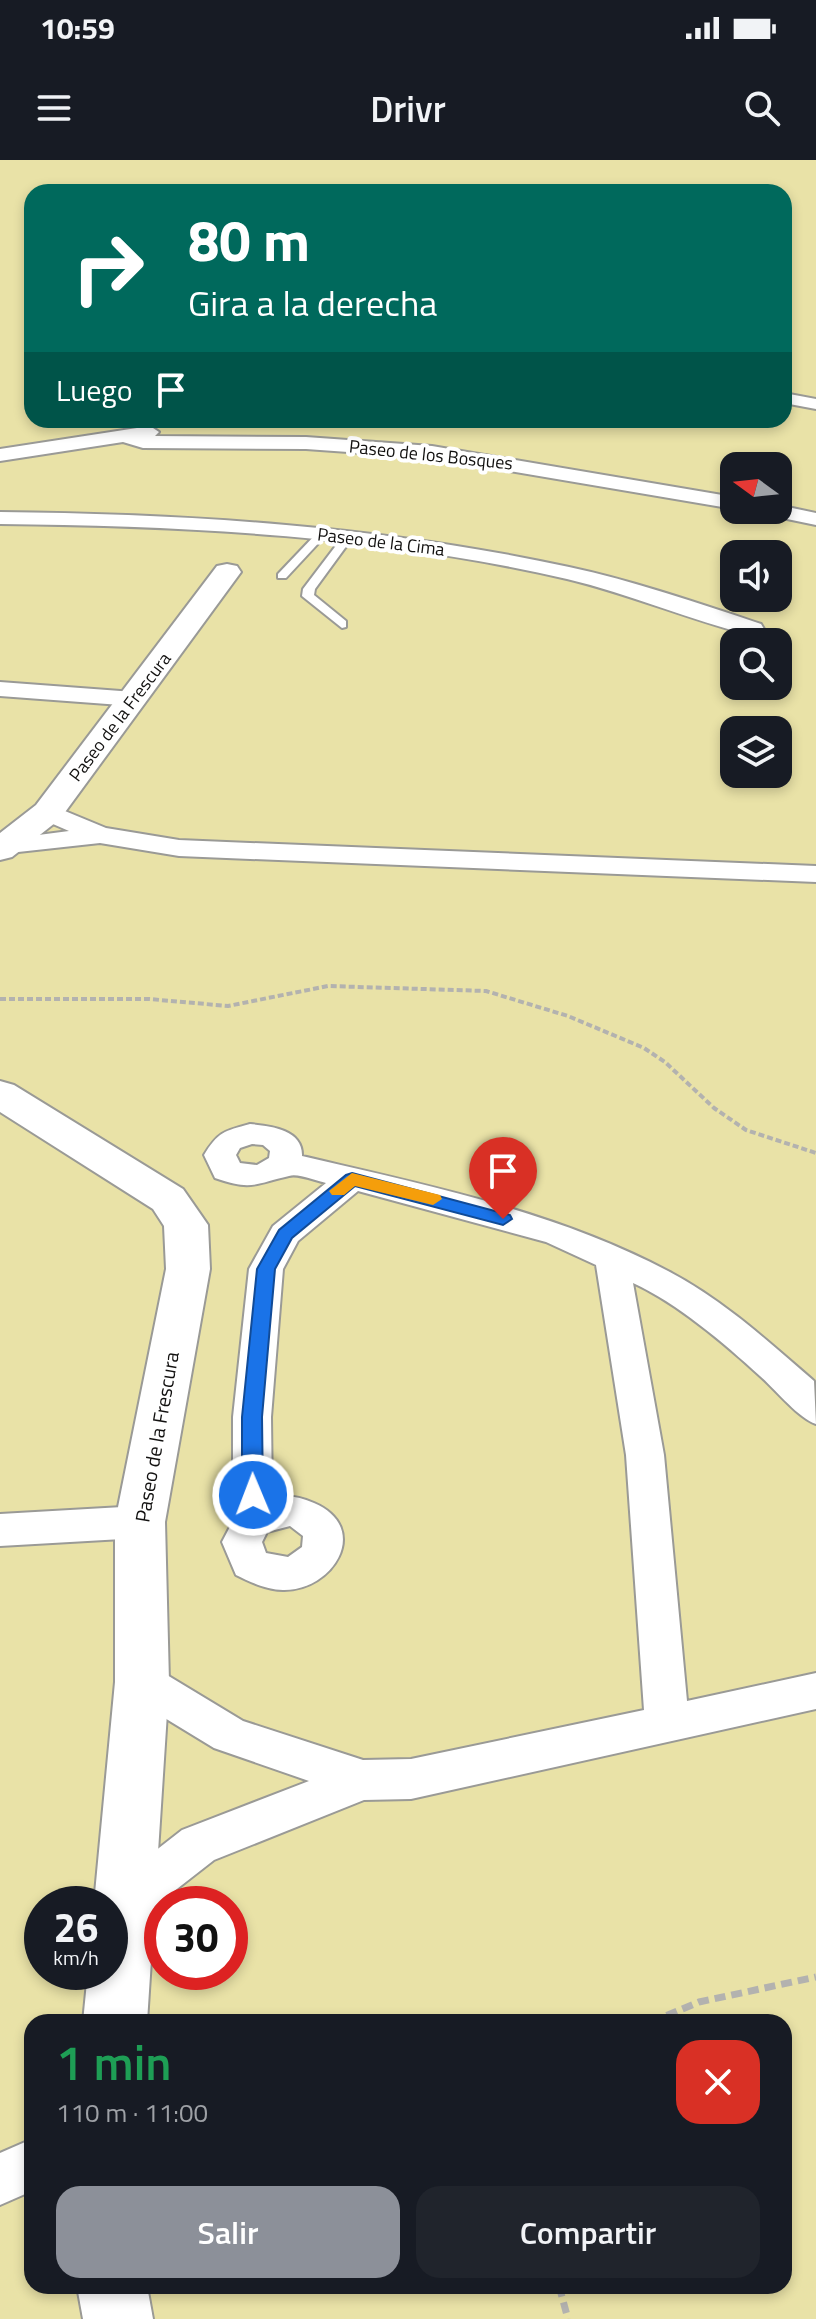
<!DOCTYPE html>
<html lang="es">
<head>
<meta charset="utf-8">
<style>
  :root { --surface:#171b24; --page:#20242c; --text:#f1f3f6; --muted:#9ea1a6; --accent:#8c9099 }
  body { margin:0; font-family:"Titillium Web",sans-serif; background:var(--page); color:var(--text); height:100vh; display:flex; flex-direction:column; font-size:30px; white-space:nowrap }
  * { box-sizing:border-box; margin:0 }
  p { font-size:26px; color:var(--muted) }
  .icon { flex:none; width:44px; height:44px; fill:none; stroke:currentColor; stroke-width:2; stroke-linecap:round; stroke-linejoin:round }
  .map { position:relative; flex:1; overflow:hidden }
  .panel { position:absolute; left:24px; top:1854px; width:768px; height:280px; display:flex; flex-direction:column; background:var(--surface); border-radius:24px; box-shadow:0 4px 12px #0003 }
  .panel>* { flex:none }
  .banner { position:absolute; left:24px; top:24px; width:768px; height:244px; border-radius:24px; box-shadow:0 4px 12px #0003; background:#00695c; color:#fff; overflow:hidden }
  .needle { width:52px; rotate:285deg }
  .fabs { position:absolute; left:720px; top:292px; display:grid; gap:16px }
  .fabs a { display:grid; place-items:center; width:72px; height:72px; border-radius:16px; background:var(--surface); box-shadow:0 4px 12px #0003; font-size:40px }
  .speed { position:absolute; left:24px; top:1726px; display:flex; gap:16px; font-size:40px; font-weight:700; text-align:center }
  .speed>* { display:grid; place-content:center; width:104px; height:104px; border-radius:50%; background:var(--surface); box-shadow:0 4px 12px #0003; line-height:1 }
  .speed small { font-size:20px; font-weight:400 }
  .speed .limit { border:12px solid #d22; background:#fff; color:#111 }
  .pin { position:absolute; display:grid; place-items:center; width:68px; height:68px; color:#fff; margin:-82px -34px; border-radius:50% 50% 50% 0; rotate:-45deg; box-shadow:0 0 8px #0007 }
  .pin .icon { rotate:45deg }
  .me { position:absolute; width:88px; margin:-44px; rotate:359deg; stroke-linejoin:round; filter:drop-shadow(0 0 6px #0008) }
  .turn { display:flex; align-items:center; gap:28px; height:168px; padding:0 32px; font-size:36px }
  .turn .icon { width:104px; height:104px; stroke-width:2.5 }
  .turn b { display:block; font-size:56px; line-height:68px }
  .then { display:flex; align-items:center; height:76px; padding:0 32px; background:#0003; gap:16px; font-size:30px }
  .round { display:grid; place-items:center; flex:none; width:84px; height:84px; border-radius:24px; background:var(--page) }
  .overview { display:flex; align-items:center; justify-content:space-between; height:136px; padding:0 32px }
  h1 { font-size:48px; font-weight:600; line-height:60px; color:#1e9e55 }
  .primary-button { display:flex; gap:16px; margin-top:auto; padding:16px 32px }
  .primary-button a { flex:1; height:92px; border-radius:24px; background:var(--accent); color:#fff; font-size:32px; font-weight:600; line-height:92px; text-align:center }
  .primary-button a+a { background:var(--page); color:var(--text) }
  .status { display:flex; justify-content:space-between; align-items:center; height:56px; padding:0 40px; background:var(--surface); direction:ltr }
  .status svg { height:22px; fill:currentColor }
  header { display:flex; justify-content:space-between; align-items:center; height:104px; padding:0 32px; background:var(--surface); font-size:36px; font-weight:600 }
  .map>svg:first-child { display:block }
</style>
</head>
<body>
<div class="status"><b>10:59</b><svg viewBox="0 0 49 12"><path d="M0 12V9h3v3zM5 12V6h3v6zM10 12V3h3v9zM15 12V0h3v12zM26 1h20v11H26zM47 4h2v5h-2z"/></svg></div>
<header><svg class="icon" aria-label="menu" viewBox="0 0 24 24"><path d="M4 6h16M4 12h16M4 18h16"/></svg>Drivr<svg class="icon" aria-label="search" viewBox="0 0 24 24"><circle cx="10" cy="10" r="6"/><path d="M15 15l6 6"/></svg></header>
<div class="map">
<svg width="816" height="2159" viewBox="0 0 816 2159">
  <rect width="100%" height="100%" fill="#fcfbf7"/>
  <path fill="#e9e2a7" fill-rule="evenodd" d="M0,0H816V2159H0ZM32,32H784V260H32ZM734,306H778V350H734ZM734,394H778V438H734ZM734,482H778V526H734ZM734,570H778V614H734ZM42,1744H110V1812H42ZM162,1744H230V1812H162ZM32,1862H784V2126H32Z"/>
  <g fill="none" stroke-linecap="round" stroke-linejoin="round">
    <defs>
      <g id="lane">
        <path d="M317,373L326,375L286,418H278V414Z"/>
        <path d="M344,375L353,377L315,429L314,435L346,461V467L342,468L302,436L303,429Z"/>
      </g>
      <g id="street">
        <path d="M784,233L816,239V249L784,243Z"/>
        <path d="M150,266L159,272L155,276L306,277L432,286L734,337V349L432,298L306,289L143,288L123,282L0,301V289Z"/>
        <path d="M778,345L816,353V365L763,354L760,350H778Z"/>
        <path d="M0,352C192,354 381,366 569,407C634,421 698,443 761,464L764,469L753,476C690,460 630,434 567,419C381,376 190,366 0,364Z"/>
        <path d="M0,522L134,532L142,534L146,539L142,544L134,546L0,536Z"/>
        <path d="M48,644L106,668L179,680L816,706V722L179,696L100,683L0,694V680L69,671L39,658L35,652L39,646Z"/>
        <path d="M250,964C270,966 303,969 302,996C426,1025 555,1051 668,1111C722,1139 769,1182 814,1221L816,1264C798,1258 776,1230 760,1216C724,1183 677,1143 633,1123L664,1295L687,1541L816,1513V1549L411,1639L364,1640L214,1700L141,1757L125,1764L110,1758V1744L102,1742L109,1727L182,1670L309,1621L214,1588L127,1535L121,1522L127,1509L142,1504L157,1509L243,1561L363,1600L411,1599L644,1550L626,1295L596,1105L546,1082L358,1031L298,1081L283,1109L271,1257L272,1338C287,1334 300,1337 314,1343C372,1368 333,1431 283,1430C267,1430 250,1422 236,1415L222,1382L233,1361V1257L249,1109L273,1066L326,1023C316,1021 298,1013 289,1016C254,1024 252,1031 215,1018L204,995C218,972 224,971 250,964ZM252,984L263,985L270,991L269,998L257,1005L240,1003L236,995L240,988ZM290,1366L303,1376L302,1387L288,1397L266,1393L262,1382L267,1372Z"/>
        <path d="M140,1346L154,1351L160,1362L154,1373L140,1378L0,1386V1354Z"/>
        <path d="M32,1979V2031L0,2045V1993Z"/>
      </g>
      <g id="secondary">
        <path d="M227,404L237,406L241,412L60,659L12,697L0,700V673L36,645L217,406Z"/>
        <path d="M0,921L14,925L183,1029L208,1065L210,1109L165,1362L169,1522L147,1862H83L88,1812H110V1744H94L115,1522V1362L166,1109L164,1066L153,1049L0,952Z"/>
        <path d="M77,2126H147L153,2159H83Z"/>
      </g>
    </defs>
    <use href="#lane" stroke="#9a9a96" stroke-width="4"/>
    <use href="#street" stroke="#9a9a96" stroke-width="4"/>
    <use href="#secondary" stroke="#9a9a96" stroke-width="4"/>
    <path stroke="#b3b2af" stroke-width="4" stroke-dasharray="6 3" stroke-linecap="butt" d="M0,839H149L228,846L328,826L486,831L568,856L644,888L665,902L714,948L746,970L816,993"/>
    <g stroke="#b3b2af" stroke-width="7" stroke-dasharray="11 6" stroke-linecap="butt">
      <path d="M651,1862L699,1842L816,1817"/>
      <path d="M559,2126L568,2159"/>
    </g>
    <use href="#lane" fill="#fff" fill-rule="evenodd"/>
    <use href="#street" fill="#fff" fill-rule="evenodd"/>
    <use href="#secondary" fill="#fff" fill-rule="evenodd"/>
  </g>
  <path fill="#1a73e8" stroke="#114b97" stroke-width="2" d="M352,1013L510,1055L512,1059L503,1065L355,1026L292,1078L275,1109L262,1257L263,1335L260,1341H245L242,1335V1257L257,1109L279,1070L346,1015Z"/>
  <path fill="#f59e0b" d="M352,1013L440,1035L442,1039L433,1045L355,1026L344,1035H332L329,1031Z"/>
  <g text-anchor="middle" stroke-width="8" stroke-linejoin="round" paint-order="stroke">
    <g font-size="18" fill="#121110" stroke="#fff">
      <text transform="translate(431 295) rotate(6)" y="6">Paseo de los Bosques</text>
      <text transform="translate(381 382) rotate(7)" y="6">Paseo de la Cima</text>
      <text transform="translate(120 557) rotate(-53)" y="6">Paseo de la Frescura</text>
    </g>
    <g font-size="20" fill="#121110" stroke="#fff">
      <text transform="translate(157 1277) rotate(-80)" y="7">Paseo de la Frescura</text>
    </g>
  </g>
</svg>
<div class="fabs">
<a><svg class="needle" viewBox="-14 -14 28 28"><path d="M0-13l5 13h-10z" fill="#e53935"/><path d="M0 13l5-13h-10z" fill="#9ea1a6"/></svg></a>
<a><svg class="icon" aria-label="sound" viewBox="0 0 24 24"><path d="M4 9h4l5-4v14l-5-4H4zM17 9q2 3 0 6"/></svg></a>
<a><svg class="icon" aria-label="search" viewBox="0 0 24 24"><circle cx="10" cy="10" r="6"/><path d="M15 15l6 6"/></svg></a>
<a><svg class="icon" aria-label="layers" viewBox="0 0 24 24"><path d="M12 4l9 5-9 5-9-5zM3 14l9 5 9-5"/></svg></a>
</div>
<div class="speed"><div>26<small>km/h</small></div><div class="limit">30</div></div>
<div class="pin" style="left:503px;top:1059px;background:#d93025"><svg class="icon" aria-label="arrive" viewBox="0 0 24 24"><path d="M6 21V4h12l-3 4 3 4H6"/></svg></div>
<svg class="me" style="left:253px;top:1335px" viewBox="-20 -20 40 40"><circle r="17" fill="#1a73e8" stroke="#fff" stroke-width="3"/><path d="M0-11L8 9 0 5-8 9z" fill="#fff"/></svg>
<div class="banner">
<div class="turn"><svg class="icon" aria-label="right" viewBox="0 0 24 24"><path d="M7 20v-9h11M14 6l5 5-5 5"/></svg><div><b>80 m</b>Gira a la derecha</div></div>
<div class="then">Luego<svg class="icon" aria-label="arrive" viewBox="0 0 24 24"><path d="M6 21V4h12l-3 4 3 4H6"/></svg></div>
</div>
<section class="panel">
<div class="overview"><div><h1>1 min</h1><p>110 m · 11:00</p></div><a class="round" style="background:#d93025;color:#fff"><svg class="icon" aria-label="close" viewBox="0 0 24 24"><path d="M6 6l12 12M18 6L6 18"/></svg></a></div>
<div class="primary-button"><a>Salir</a><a>Compartir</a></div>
</section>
</div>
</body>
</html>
